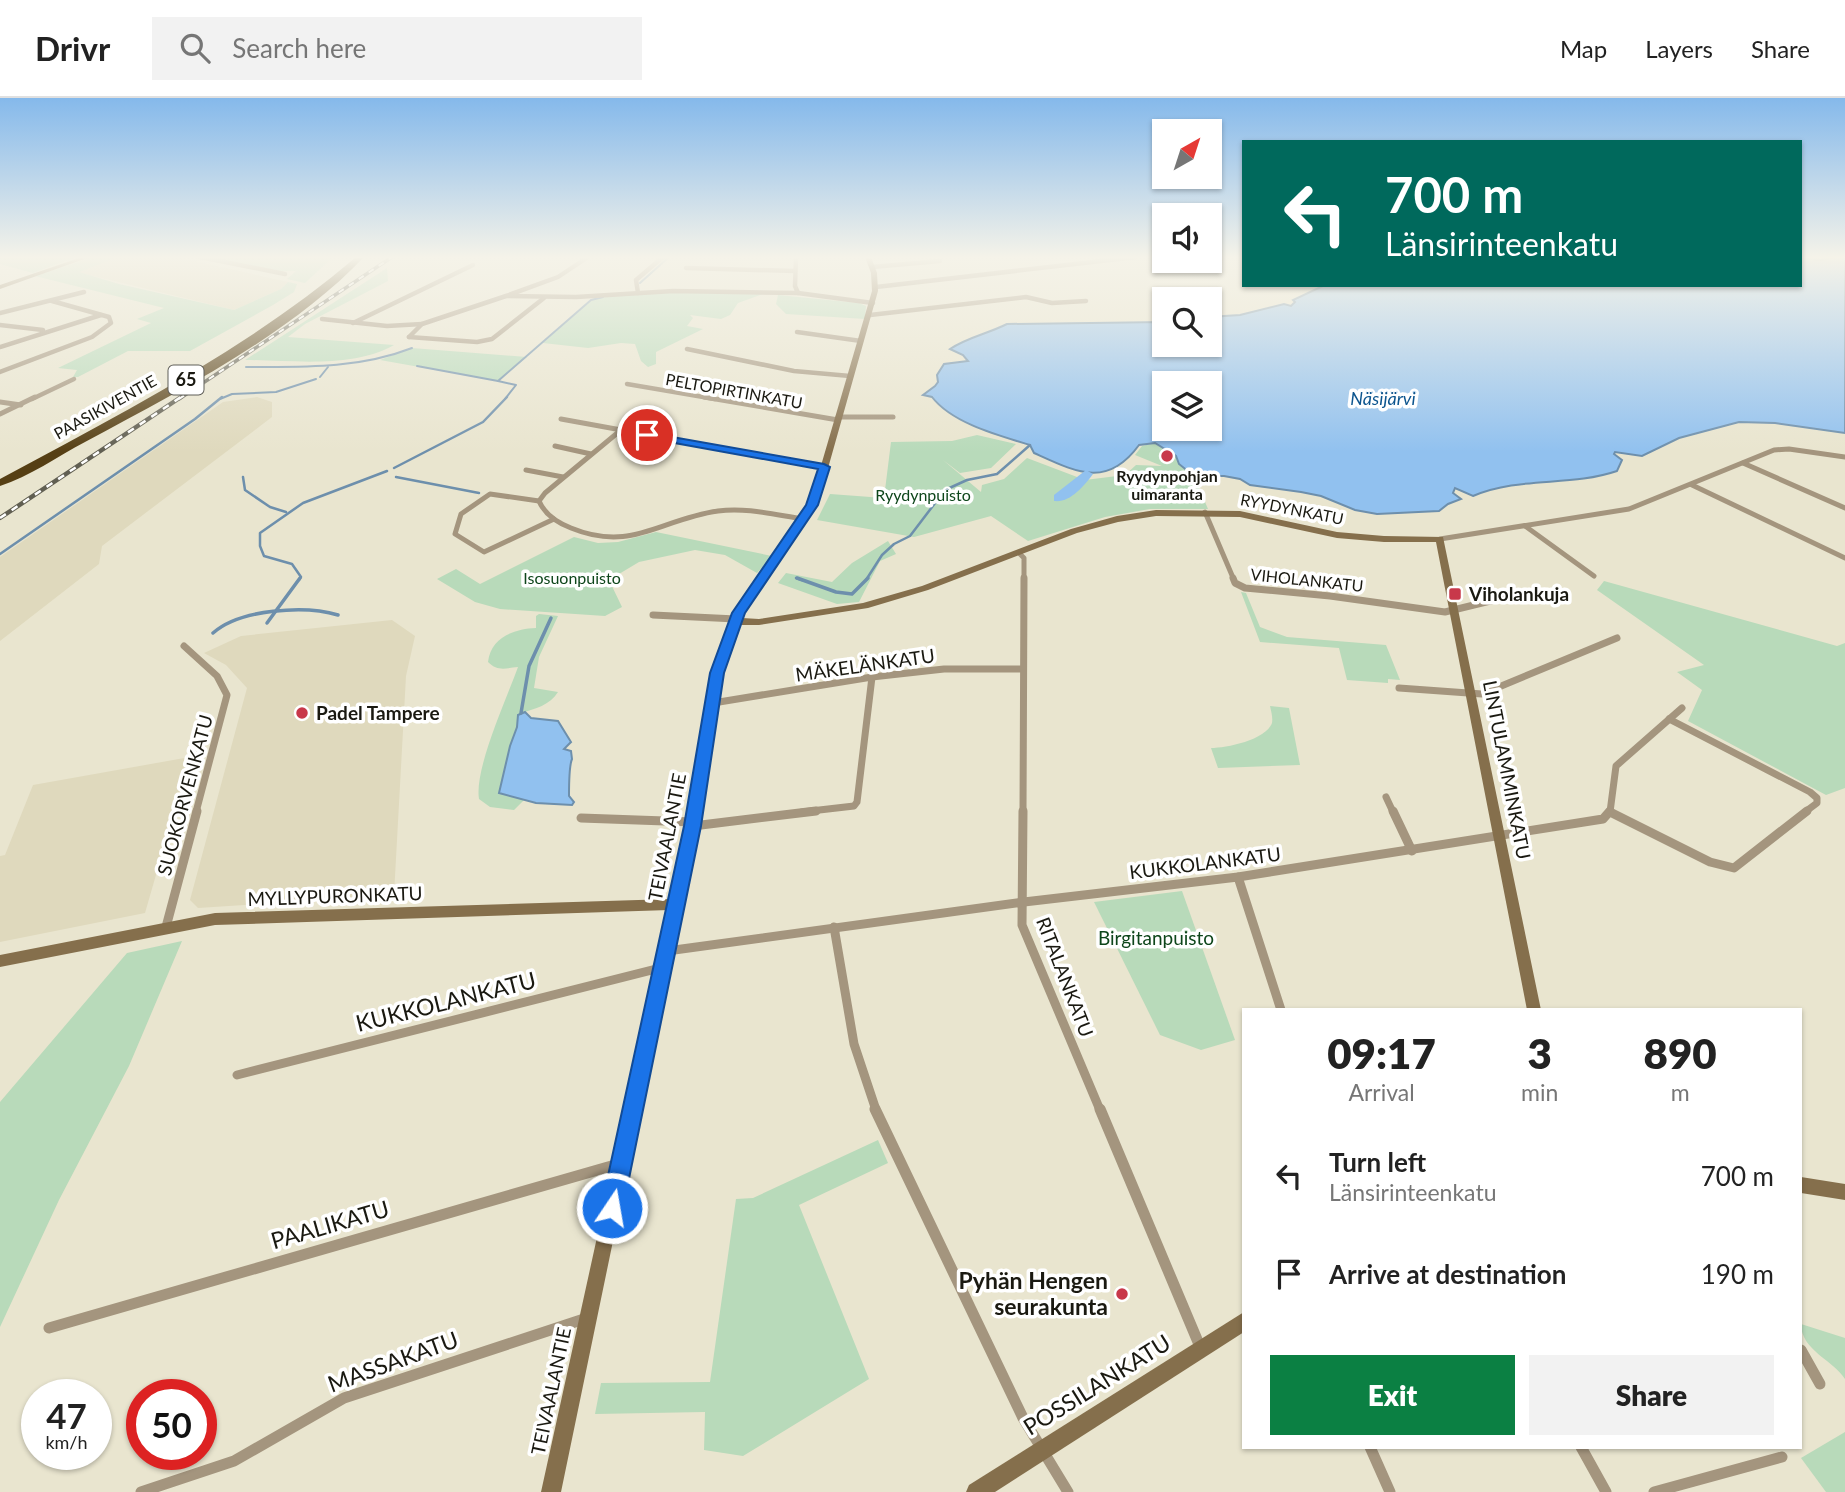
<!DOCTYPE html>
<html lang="en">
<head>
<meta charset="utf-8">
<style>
  :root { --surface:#fff; --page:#f2f2f2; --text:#222; --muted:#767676; --line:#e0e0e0; --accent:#0b8043 }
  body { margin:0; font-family:Lato,sans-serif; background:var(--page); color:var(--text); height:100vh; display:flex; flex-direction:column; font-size:26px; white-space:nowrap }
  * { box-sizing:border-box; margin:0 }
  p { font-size:23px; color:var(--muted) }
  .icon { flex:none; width:38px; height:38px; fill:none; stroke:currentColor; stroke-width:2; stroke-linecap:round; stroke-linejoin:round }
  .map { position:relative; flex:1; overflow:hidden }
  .panel { position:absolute; left:1242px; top:910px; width:560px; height:441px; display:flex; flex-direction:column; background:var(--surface); border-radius:0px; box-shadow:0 2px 5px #0004 }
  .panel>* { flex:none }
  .hud { position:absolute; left:1242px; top:42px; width:560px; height:147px; border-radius:0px; box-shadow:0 2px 5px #0004; background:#00695c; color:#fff; overflow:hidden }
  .needle { width:46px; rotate:39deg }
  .controls { position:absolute; left:1152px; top:21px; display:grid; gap:14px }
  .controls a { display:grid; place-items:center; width:70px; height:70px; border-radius:0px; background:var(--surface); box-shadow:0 2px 5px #0004; font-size:35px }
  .speed { position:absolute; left:21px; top:1281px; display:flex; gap:14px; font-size:35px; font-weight:700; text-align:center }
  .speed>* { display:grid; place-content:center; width:91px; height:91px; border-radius:50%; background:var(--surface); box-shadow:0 2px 5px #0004; line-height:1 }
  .speed small { font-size:18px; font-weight:400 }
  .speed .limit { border:10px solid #d22; background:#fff; color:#111 }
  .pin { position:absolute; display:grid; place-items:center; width:60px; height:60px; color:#fff; margin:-30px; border:4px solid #fff; border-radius:50%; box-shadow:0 2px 7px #0007 }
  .me { position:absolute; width:77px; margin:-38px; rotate:12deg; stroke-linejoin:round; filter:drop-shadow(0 0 5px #0008) }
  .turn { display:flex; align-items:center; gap:24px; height:147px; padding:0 28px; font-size:32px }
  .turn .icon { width:91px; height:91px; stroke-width:2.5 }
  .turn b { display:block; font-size:49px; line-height:60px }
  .eta { display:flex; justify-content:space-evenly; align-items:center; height:119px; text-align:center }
  .eta b { font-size:42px; font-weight:800; line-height:49px }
  .cta { display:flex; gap:14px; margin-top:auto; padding:14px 28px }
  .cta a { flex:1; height:80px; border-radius:0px; background:var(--accent); color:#fff; font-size:28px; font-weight:800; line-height:80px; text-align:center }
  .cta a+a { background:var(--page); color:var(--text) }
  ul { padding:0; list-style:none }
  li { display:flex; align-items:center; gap:21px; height:98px; padding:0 28px }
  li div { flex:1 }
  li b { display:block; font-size:26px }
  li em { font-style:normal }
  header { display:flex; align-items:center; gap:42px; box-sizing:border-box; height:98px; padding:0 35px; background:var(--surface); border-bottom:2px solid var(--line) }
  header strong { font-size:33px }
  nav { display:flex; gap:38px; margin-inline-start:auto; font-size:24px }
  .search { width:490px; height:63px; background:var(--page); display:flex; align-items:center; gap:18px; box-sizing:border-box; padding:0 24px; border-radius:0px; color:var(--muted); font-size:26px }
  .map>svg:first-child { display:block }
</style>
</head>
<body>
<header>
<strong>Drivr</strong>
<div class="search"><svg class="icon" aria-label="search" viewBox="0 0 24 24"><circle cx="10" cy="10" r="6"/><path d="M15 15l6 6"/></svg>Search here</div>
<nav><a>Map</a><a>Layers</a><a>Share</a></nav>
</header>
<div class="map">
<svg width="1845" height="1394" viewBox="0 0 1845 1394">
  <rect width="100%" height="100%" fill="#e9e5cf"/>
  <g fill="#dfd9bd">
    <path d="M118,159H176L288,184L281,191L234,212L77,174Z"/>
    <path d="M257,299L272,304V319L102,448L99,466L0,543V459L223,304Z"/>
    <path d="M392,522L415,538L406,578L394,797L198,810L190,802L247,590L226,567L204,555L241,538Z"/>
    <path d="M190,659L145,815L0,844V758L5,757L33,687Z"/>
  </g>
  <g fill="#b8daba">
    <path d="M0,159H76L33,175L0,166Z"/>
    <path d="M94,159H118L79,174L119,186L234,212L281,191L288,184L297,186L294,194L273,207L190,253H128L78,279H73L77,272L58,270L151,225L137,221L164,210L35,178Z"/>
    <path d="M205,159H333L305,185L287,181L296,173H269Z"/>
    <path d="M387,170L388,183L305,226L288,239L394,247C351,271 292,262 245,262Z"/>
    <path d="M674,194L763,196L738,205L730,217L721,221L690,217L693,220L687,228L703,231L656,254V266L648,269L641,263L635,246L621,245L588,250L543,245L594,200Z"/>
    <path d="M778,197L859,205L866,208L865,221L786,216L776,206Z"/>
    <path d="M412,250L527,259L498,283L380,262Z"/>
    <path d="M977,337L1016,346L991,370L960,375L943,362L981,394L982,387L1004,381L1027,360L1085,382L1125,377L1136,367L1162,368L1135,357L1142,348L1155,345L1176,358L1179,366L1194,378L1208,411H1150L1105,419L1028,443L991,418L914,439L817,422L830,396L884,400L891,344L952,343Z"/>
    <path d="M656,434L772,458L757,475L725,457L695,452L639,464L609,482L622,509L605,518L500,511L475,504L437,481L456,471L480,486L574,439L598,445L618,444Z"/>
    <path d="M888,443L896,456L880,463L859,504L837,506L778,485L786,475L832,484L852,465Z"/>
    <path d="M1604,483L1837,548L1845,545V690L1826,697L1688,623L1702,592L1677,574L1704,567L1597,492Z"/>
    <path d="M1241,494L1246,495L1260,529L1287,539L1386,547L1400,582L1388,581V585L1347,582L1339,550L1260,544Z"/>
    <path d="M539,516L558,518L539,559L534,590L558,594C550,607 535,611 521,615L510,648L499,695L524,702L514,712L490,709L479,701C474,671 507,600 518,569C506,570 498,574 488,564C491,539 514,531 536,530V518Z"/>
    <path d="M1270,608L1289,610L1300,667L1218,670L1211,650C1226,650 1266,642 1272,625C1273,619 1271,613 1270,608Z"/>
    <path d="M1182,793L1235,942L1201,952L1160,937L1094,804Z"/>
    <path d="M182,843L129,968L59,1102L0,1229V1004L127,855Z"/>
    <path d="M878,1042L888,1065L799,1107L869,1281L743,1358L704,1352L705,1314L595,1316L601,1285L710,1284L736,1101L753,1100Z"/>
    <path d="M1801,1226L1845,1240V1281C1833,1262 1801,1252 1801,1226Z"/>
    <path d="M1845,1334V1394H1826L1801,1360Z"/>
  </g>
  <g fill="#91c1ef" stroke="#6d8fac" stroke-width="2" fill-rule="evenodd">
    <path d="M1836,159H1845V335L1775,325L1739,324L1679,340L1642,358L1615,354L1614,356L1622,362L1617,373C1570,389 1520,378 1473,398L1455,390L1453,395L1461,401L1448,406L1439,413L1377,416L1355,412L1321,398L1301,394L1250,387L1240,381L1224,378H1194L1179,366L1176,358L1155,345L1139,347C1107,391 1076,374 1034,355L1030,347C997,337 952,325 932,299L923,297L935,288L938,284L937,277L944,266L968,263L963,257L950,251C968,239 987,236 1007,226L1164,224V247H1209V219L1240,217L1284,206L1291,208L1295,204L1293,202L1325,187H1801V160L1821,162ZM1164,285H1209V331H1164Z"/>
    <path d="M525,614L531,620L558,623L571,644L564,651L571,653L572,661C569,668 569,689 569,698L574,704L572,707L536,705L499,695L510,648L517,629L518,617Z"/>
  </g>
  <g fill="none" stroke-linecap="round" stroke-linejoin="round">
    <g stroke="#6d8fac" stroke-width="2">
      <path d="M640,185L669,159"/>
      <path d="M417,268L498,283"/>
      <path d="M246,269C303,269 358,271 412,250"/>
      <path d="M320,279L328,269"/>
      <path d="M220,301L232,296L276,294L316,281"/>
      <path d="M505,301L516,287L498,283L591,202L603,199"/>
    </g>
    <g stroke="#6d8fac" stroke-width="2.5">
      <path d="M394,370L483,324L507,299"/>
      <path d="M243,379L245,392L270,409L286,414"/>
      <path d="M396,379L479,395"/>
      <path d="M0,456L195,321L222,299"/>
      <path d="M796,480L802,482"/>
      <path d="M299,482L301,479L292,466L264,458L260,448V435L303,405L387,373"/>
      <path d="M866,482L882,457L894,446L910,438L945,392L967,382L997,376L1030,347"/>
    </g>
    <g stroke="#6d8fac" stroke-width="3.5">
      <path d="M797,480L836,494L852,496L868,480"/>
      <path d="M267,525L300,480"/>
      <path d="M213,535C240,511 305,507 338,517"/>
      <path d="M521,615L529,568L551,520"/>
    </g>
    <path fill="#91c1ef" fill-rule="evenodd" d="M1086,372L1093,376C1084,388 1070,405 1054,403V397Z"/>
    <g stroke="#a4957e" stroke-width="4.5">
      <path d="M200,159L285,176"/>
      <path d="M796,159L795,188L798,195"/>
      <path d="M872,169L940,163"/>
      <path d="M686,170L795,173"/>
      <path d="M876,189L1136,159"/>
      <path d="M638,195L636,182L663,159"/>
      <path d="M506,198L558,179L588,159"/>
      <path d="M0,215L84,194"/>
      <path d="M870,217L1026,199L1052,205L1086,203"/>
      <path d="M322,221L387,228L422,226"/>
      <path d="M353,225L473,167"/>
      <path d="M0,227L43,232"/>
      <path d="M797,234L861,243"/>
      <path d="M409,239L422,226L506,198L576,199L673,193L798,195L873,205"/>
      <path d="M409,239L477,244L492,241L544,200"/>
      <path d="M0,249L101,217"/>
      <path d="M687,251L794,273L850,278"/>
      <path d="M0,274L92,239L111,225L109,219L52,203"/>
      <path d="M627,286L715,301"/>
      <path d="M32,301L74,281"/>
    </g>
    <g stroke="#a4957e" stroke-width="5">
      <path d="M704,299L838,322"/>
      <path d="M0,304L21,307"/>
      <path d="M0,316L35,299"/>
      <path d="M838,319H893"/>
      <path d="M561,321L824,369"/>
      <path d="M621,332L545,395L539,403C545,417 558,425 571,430C632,455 660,421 718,413C746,409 776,417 804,421"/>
      <path d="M555,348L591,356"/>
      <path d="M1743,365L1845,410"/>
      <path d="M526,372L563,379"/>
      <path d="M1692,387L1845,460"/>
      <path d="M539,403L490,396L461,416L455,436L484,454L554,421"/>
      <path d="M1205,414L1234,482"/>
      <path d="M1525,428L1594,478"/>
      <path d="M1440,441L1629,411L1774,352L1789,351L1845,359"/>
      <path d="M1019,455L1024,460V482"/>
    </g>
    <g stroke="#a4957e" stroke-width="7">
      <path d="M1233,480L1235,485L1245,490L1330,498L1445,514L1515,497"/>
      <path d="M653,517L736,521"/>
      <path d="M184,548L217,578L227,597L196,714"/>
      <path d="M1399,590L1482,596L1617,540"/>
      <path d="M713,605L872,579L944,571H1022"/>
      <path d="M1669,621L1810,694L1817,700V705L1805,714"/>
      <path d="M1386,699L1393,714"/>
      <path d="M802,714L854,708L857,704L872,579"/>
      <path d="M1023,714L1024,480"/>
      <path d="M1610,714L1616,668L1682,610"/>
    </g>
    <g stroke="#a4957e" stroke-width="9">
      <path d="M1023,713L1022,827L1100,1012"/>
      <path d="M1393,713L1412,753"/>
      <path d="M1610,714L1710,764L1734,770L1807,713"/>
      <path d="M581,720L693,724"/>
      <path d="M693,728L816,713"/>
      <path d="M1238,779L1281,912"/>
      <path d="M166,829L197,713"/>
      <path d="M834,829L854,946L876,1012"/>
      <path d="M667,853L1024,804L1238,779L1603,721L1610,713"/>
      <path d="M237,977L664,869"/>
    </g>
    <g stroke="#a4957e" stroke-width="11">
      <path d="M875,1011L1023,1320L1068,1394"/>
      <path d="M1100,1011L1201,1251"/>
      <path d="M49,1230L622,1065"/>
      <path d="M1801,1252L1820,1286"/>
      <path d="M1370,1349L1390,1394"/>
      <path d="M1581,1349L1606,1394"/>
      <path d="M141,1394L234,1363L344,1300L587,1220"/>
      <path d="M1654,1394L1782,1359"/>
    </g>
    <g fill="#856f4c" fill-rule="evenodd">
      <path d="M82,159H90L0,191V187Z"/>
      <path d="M865,159H871L877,175L878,193L821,395L806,425L742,520L759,521L863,505L922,488L1071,431L1117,418L1156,412L1240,413L1337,434L1384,438L1443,439L1541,912H1527L1436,444H1384L1337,440L1240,419L1156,418L1118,424L1077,435L928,492L868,510L759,527H740L722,575L699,728L561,1394H541L669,812L215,827L0,869V857L215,815L671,801L687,728L712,575L734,515L797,425L813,395L872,193L871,175Z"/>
      <path d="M1801,1079L1845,1086V1102L1801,1095Z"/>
      <path d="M1244,1214V1234L995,1394H966L969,1387Z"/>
    </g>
    <path fill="#563f14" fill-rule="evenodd" d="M356,159H364C291,236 178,294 85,344C58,358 29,379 0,388V381C124,314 248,251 356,159Z"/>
    <defs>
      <path id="rail-far1" d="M179,301L392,159"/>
      <path id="rail" d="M0,420L181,299"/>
    </defs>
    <use href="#rail-far1" stroke="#615f52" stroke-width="3.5"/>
    <use href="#rail" stroke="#615f52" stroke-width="4.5"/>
    <use href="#rail-far1" stroke="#fff" stroke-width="2" stroke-dasharray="6" stroke-linecap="butt"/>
    <use href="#rail" stroke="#fff" stroke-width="2.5" stroke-dasharray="7" stroke-linecap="butt"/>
  </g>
  <linearGradient id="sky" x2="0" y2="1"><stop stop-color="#85b9eb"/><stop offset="0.45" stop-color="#f5f3e9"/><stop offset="1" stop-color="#f5f3e9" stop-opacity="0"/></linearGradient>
  <rect width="1845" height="354" fill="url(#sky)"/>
  <path fill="#1a73e8" stroke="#114b97" stroke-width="2" d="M644,334L824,366L830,369L818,407L745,515L724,575L701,728L623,1110L620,1118L612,1122L604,1118L601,1110L684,728L710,575L732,515L806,407L818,371L647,340L642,337Z"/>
  <g fill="#c8384a" stroke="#fff" stroke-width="2.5">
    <circle cx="1167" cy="358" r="7"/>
    <rect x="1448" y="489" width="14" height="14" rx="3.5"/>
    <circle cx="302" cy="615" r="7"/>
    <circle cx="1122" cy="1196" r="7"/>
  </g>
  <g text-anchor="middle" stroke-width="7" stroke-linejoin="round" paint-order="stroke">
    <g font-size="16" fill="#1a1911" stroke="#fff">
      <text transform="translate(734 293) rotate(10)" y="6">PELTOPIRTINKATU</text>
      <text transform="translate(105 309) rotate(-29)" y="6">PAASIKIVENTIE</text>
      <text transform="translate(1292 411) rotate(11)" y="6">RYYDYNKATU</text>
      <text transform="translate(1307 482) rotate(6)" y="6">VIHOLANKATU</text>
    </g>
    <g font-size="16" font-weight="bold" fill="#1a1911" stroke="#fff">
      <text x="1167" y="384">Ryydynpohjan<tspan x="1167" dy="18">uimaranta</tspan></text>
    </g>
    <g font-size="16" fill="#0e461b" stroke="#fff">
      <text x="923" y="403">Ryydynpuisto</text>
      <text x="572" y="486">Isosuonpuisto</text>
    </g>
    <rect fill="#fff" stroke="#5f5e58" stroke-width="2" x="168.5" y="267.5" width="35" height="29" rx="5"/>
    <g font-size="18" font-weight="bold" fill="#1a1911">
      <text x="186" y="288">65</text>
    </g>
    <g font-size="18" font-style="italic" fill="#0d558e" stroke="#fff">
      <text x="1383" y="307">Näsijärvi</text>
    </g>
    <g font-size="19" font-weight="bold" fill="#1a1911" stroke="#fff" text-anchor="start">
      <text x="1469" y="503">Viholankuja</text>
      <text x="316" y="622">Padel Tampere</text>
    </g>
    <g font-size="19" fill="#1a1911" stroke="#fff">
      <text transform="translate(865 567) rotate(-8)" y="7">MÄKELÄNKATU</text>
      <text transform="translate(1507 672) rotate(79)" y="7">LINTULAMMINKATU</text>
      <text transform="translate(185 697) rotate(-75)" y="7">SUOKORVENKATU</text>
      <text transform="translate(667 739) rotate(-79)" y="7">TEIVAALANTIE</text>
      <text transform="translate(1205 765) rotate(-7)" y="7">KUKKOLANKATU</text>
      <text transform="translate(335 798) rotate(-2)" y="7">MYLLYPURONKATU</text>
      <text transform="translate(1065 879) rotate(69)" y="7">RITALANKATU</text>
      <text transform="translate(551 1293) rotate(-78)" y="7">TEIVAALANTIE</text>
    </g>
    <g font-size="19" fill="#0e461b" stroke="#fff">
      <text x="1156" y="847">Birgitanpuisto</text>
    </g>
    <g font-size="23" fill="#1a1911" stroke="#fff">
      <text transform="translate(446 904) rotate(-14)" y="8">KUKKOLANKATU</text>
      <text transform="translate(330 1127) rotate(-16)" y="8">PAALIKATU</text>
      <text transform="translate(393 1264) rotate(-20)" y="8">MASSAKATU</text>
      <text transform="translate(1097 1287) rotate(-32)" y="8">POSSILANKATU</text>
    </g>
    <g font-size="23" font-weight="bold" fill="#1a1911" stroke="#fff" text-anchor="end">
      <text x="1108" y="1191">Pyhän Hengen<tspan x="1108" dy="26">seurakunta</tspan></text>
    </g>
  </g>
</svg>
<div class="controls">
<a><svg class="needle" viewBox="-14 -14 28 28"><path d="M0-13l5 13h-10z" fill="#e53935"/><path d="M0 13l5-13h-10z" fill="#767676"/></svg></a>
<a><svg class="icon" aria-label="sound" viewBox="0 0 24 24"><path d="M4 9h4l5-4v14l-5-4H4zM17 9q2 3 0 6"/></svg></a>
<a><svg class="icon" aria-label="search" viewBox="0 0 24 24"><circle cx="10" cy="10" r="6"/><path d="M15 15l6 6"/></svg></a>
<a><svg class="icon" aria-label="layers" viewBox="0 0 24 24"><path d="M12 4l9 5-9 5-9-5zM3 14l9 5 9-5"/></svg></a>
</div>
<div class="speed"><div>47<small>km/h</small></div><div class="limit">50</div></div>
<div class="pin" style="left:647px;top:337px;background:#d93025"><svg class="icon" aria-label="arrive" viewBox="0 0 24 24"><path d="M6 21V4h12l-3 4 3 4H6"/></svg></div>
<svg class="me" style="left:612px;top:1110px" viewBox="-20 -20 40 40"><circle r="17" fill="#1a73e8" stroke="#fff" stroke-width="3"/><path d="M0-11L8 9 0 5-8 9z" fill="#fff"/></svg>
<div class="hud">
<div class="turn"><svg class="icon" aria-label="left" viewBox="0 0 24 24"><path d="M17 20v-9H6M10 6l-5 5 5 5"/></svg><div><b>700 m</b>Länsirinteenkatu</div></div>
</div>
<section class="panel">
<div class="eta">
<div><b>09:17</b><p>Arrival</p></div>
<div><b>3</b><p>min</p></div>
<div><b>890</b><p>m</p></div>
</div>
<ul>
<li><svg class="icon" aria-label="left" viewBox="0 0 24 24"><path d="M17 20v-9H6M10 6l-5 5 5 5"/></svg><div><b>Turn left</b><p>Länsirinteenkatu</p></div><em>700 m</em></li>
<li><svg class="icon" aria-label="arrive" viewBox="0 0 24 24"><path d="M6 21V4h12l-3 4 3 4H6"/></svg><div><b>Arrive at destination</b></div><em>190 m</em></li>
</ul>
<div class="cta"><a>Exit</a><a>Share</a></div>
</section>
</div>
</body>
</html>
